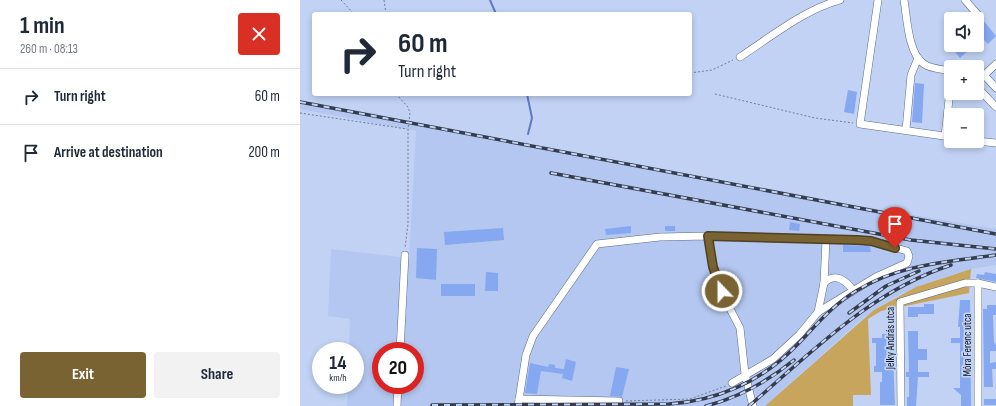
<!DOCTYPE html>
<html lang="en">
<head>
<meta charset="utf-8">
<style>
  :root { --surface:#fff; --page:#f2f2f3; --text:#1f2937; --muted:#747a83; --line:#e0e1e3; --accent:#7a6333 }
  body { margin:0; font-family:"Sofia Sans Condensed",sans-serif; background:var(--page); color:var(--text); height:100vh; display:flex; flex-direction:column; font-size:15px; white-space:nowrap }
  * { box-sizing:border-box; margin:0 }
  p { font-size:13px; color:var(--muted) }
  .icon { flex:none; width:22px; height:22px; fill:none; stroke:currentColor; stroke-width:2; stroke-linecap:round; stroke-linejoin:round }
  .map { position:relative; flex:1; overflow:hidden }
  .sheet { display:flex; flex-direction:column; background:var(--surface); width:300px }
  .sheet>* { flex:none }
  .guide { position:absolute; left:12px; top:12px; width:380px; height:84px; border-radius:4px; box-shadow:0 2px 6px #0003; background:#fff; color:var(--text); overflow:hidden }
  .buttons { position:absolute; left:644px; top:12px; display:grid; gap:8px }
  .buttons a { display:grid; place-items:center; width:40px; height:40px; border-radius:4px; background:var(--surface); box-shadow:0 2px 6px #0003; font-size:20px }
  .speed { position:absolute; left:12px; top:342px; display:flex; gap:8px; font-size:20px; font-weight:700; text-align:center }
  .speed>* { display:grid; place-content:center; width:52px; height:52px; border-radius:50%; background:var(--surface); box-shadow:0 2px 6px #0003; line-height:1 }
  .speed small { font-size:10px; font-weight:400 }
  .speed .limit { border:6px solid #d22; background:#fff; color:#111 }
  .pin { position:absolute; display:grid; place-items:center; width:34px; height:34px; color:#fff; margin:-41px -17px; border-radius:50% 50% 50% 0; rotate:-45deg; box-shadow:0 0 4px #0007 }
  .pin .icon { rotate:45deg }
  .me { position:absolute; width:44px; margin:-22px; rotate:338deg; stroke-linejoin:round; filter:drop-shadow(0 0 3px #0008) }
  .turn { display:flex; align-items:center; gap:14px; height:84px; padding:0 20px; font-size:18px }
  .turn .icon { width:52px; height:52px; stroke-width:2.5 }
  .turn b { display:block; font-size:28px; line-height:34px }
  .round { display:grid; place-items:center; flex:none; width:42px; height:42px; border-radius:4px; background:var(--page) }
  .summary { display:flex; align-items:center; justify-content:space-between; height:68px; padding:0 20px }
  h1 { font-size:24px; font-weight:700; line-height:30px }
  .action { display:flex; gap:8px; margin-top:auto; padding:8px 20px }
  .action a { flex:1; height:46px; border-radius:4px; background:var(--accent); color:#fff; font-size:16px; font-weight:700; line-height:46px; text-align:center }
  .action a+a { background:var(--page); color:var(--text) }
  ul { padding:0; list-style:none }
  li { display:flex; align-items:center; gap:12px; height:56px; padding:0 20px; border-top:1px solid var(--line) }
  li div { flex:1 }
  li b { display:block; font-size:15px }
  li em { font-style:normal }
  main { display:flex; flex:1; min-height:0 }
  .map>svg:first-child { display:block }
</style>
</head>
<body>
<main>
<section class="sheet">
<div class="summary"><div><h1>1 min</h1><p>260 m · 08:13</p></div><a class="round" style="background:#d93025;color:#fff"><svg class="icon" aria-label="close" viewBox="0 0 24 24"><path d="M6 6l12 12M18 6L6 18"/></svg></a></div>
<ul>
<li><svg class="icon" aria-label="right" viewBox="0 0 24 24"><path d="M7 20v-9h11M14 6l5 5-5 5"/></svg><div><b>Turn right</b></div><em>60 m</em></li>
<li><svg class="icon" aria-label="arrive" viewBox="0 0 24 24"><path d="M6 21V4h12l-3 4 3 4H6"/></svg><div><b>Arrive at destination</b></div><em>200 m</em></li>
</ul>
<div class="action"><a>Exit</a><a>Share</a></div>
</section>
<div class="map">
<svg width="696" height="406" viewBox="0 0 696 406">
  <rect width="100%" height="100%" fill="#c1d2f4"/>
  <path fill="#b3c7f0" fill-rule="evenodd" d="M0,100L536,202L696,229V265L671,269L645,277L616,287L595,297L574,310L556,324L465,406H47L48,385H55V351H49L50,319L28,316L31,249L109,258L116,131L0,109ZM81,351H115V385H81Z"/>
  <path fill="#c7a55d" d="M671,269L669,293L581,311L568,319L571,395H553V406H465L574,310L616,287Z"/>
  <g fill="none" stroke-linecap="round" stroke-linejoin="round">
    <g stroke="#5c7bc1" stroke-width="2">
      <path d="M190,0L196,14"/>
      <path d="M227,94L232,118L228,134"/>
    </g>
  </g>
  <g fill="#86a8f1">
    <path d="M683,20L696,36L688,44L680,36L677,39V21Z"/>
    <path d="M655,45H666L670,49L660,58L652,48Z"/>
    <path d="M615,83L624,84L622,123L612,122Z"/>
    <path d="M548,90L557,92L554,114L544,112Z"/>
    <path d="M490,222L500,224L499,231L489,230Z"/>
    <path d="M331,226V233L306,235L305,229Z"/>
    <rect x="365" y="226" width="10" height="5"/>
    <path d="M203,228L204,240L145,245L144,232Z"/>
    <path d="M543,245L570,246L571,252H543Z"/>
    <path d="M117,248L137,249L136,280L116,278Z"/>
    <path d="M186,272L198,273V291H185Z"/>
    <path d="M685,272L696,274V282L676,278L677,274L684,275Z"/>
    <rect x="141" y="284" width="34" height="12"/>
    <path d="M660,300H670L671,406H661V395L653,388H660V343H651V338H660V327H658Z"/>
    <path d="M624,304H634V314H618V317H608V307H624Z"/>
    <path d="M687,305H696V315H693L694,342L696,345V351H690V363L696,362V369H692L693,387H684L683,309H687Z"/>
    <path d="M608,331H618V349H627V360H618V372H629V377H618L616,406H607V397H609V377H606V372H609Z"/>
    <path d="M582,334H592L595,405H580V382H582V372H574V366H576V343H572V338H582Z"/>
    <path d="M266,359L276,362L272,381L262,378L263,374L241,371L237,394L225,393L230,363L248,367L249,364L255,365V368L264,369Z"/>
    <path d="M316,367L329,369L322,397L310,396Z"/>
    <rect x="684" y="399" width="12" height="6"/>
  </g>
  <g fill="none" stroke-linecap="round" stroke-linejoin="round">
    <defs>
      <g id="minor">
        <path d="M578,0L560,124L651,137"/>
        <path d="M604,0C607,17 608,54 624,64C631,69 642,69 651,71"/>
        <path d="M665,0L679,16"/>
        <path d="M440,57C472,36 504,10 540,0"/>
        <path d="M684,75L696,88"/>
        <path d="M677,82L696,64"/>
        <path d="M677,87L696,107"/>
        <path d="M606,130L611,75L618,58"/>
        <path d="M645,136L651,81"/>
        <path d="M677,141L696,143"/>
        <path d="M408,236L413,267L427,303L440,328L445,374L453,406"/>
        <path d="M524,283C535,272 545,280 553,290"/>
        <path d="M678,283V406"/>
        <path d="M518,312L524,283L526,240"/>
        <path d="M100,351L105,255"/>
        <path d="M219,399L319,401"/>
        <path d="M97,406L98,385"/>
        <path d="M218,406L226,355L233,336L297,244L360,237L408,236L557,240L571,241L607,251L609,256L607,263L576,277L518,312L499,335L473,359L432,383"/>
        <path d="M601,406L600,302L665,283H678L696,287"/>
      </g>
    </defs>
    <use href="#minor" stroke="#5c6b89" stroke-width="8"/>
    <g stroke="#727e96" stroke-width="1" stroke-dasharray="2 2" stroke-linecap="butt">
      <path d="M41,0L54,14"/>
      <path d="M84,0L86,14"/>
      <path d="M390,73L412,70L433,60"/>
      <path d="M96,94L108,107L110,113L108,129V224L105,248"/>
      <path d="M415,94L515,118L553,123"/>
      <path d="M0,113L107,129"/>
      <path d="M326,401L390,399L426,386"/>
    </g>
    <use href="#minor" stroke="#fff" stroke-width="7"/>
    <defs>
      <g id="rail">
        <path d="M0,102L696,234"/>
        <path d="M251,173L611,240L696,249"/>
        <path d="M549,313L586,286L619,271"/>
        <path d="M132,405L369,404C416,401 460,382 494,348C514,328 531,306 556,291C599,264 648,262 696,255"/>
        <path d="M406,406C440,397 467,382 494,360"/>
        <path d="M449,406C512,352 571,291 651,265"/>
      </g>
    </defs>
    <use href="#rail" stroke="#343c4d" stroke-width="3.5"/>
    <use href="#rail" stroke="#c1d2f4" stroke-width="2" stroke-dasharray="6" stroke-linecap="butt"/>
  </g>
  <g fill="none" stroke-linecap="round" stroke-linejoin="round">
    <defs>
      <path id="route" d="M422,291L413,267L408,236L557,240L571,241L595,248"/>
    </defs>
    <use href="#route" stroke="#4f4021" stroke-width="10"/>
    <use href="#route" stroke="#7a6333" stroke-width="7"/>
  </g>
  <g text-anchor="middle" stroke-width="3.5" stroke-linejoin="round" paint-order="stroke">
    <g font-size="11" fill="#151b27" stroke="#c1d2f4">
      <text transform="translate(590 338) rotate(-90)" y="4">Jelky András utca</text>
      <text transform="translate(667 345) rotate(-90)" y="4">Móra Ferenc utca</text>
    </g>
  </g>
</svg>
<div class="buttons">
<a><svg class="icon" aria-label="sound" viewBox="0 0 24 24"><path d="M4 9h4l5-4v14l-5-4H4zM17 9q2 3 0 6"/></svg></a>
<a>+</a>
<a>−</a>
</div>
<div class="speed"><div>14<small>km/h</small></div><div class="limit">20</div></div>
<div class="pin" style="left:595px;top:248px;background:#d93025"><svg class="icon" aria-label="arrive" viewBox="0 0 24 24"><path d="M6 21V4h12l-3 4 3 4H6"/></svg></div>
<svg class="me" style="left:422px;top:291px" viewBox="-20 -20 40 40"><circle r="17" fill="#7a6333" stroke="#fff" stroke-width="3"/><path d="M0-11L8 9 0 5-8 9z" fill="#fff"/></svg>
<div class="guide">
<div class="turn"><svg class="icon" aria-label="right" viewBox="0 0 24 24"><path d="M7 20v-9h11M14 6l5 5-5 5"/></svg><div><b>60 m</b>Turn right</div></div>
</div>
</div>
</main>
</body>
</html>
